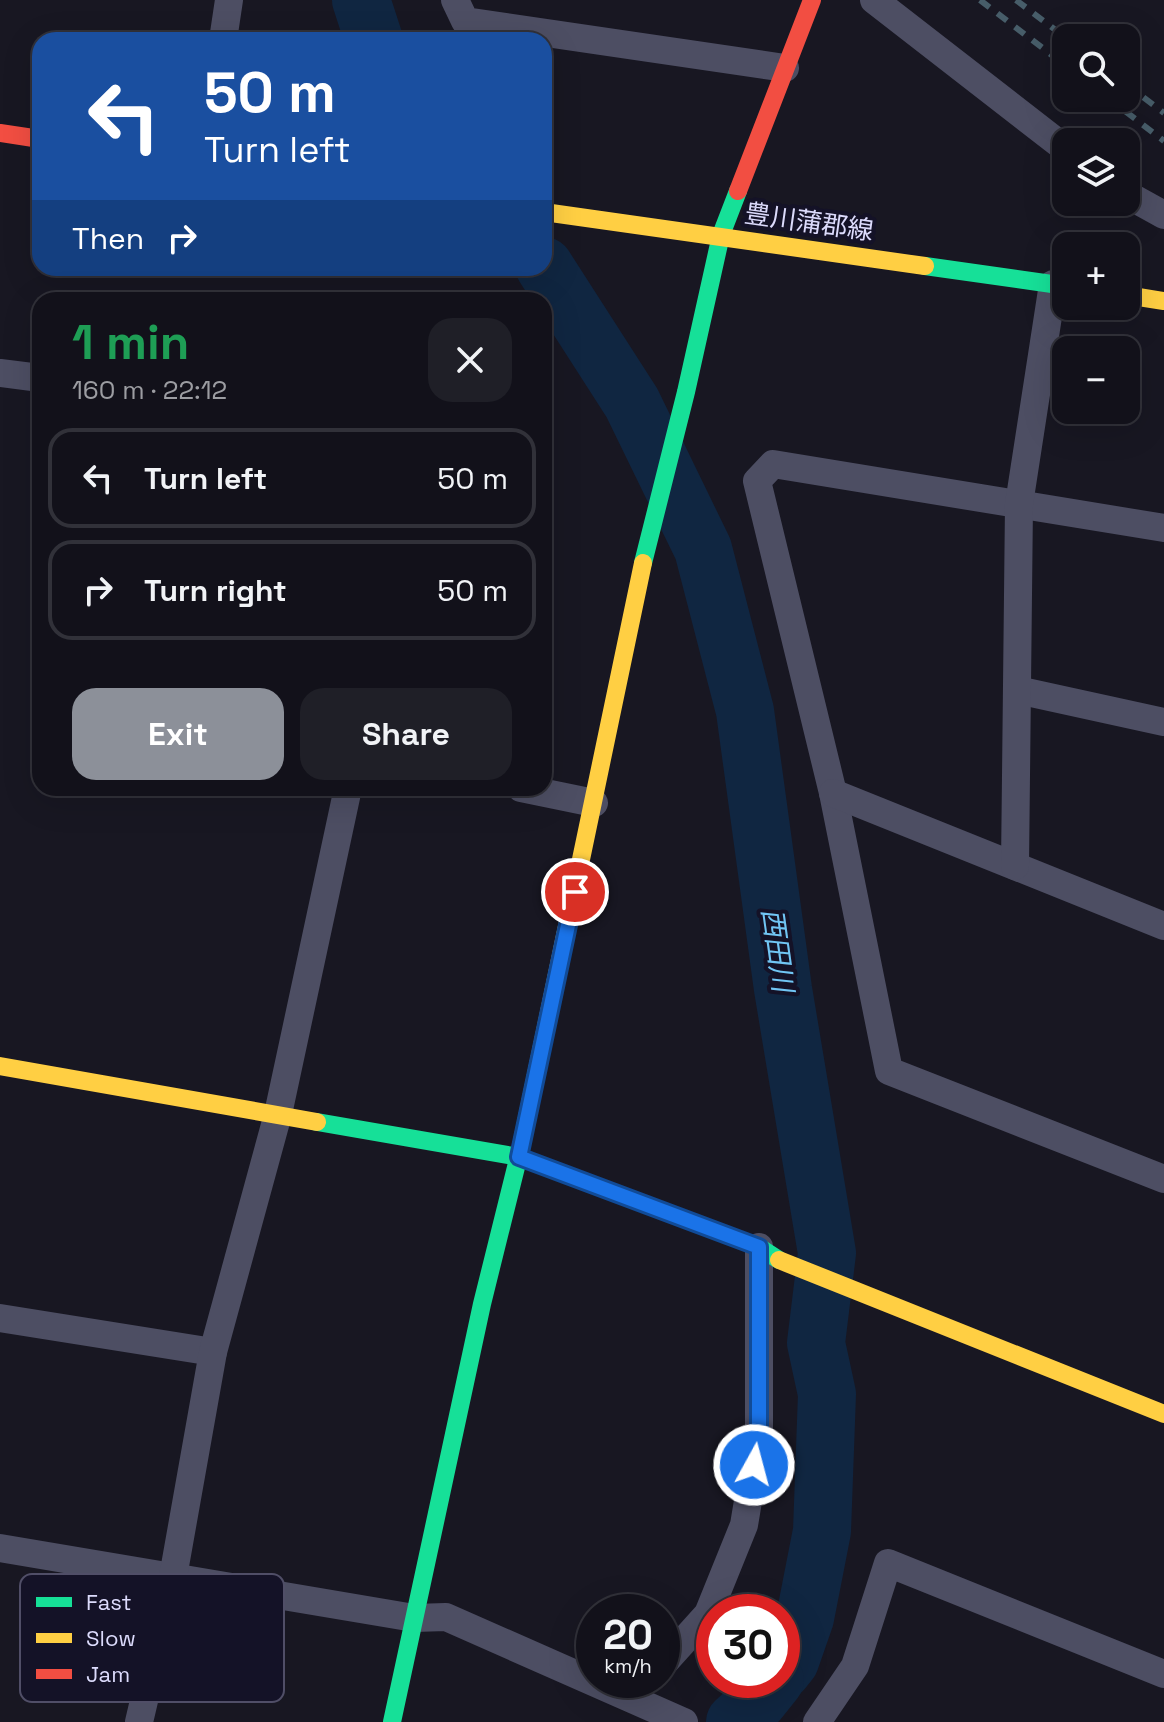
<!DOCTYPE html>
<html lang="en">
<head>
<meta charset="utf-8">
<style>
  :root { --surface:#12111a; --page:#1f1f27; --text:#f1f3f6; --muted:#9c9da2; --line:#313139; --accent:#8c9099 }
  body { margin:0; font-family:"Space Grotesk","Noto Sans JP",sans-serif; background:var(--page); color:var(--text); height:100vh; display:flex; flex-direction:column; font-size:30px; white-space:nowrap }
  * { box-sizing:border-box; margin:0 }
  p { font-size:26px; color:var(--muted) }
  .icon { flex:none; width:44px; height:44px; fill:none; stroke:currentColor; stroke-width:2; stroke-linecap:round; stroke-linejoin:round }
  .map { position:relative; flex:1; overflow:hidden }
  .panel { position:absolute; left:32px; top:292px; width:520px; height:504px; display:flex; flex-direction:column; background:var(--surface); border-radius:24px; box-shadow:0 8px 32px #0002,0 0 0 2px var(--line) }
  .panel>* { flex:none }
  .hud { position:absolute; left:32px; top:32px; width:520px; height:244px; border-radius:24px; box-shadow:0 8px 32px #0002,0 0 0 2px var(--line); background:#1a4fa0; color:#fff; overflow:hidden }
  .controls { position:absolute; left:1052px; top:24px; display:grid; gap:16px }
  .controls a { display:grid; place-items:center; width:88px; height:88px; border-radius:16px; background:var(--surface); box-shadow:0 8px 32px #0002,0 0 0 2px var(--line); font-size:40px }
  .speed { position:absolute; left:576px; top:1594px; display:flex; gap:16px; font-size:40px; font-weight:700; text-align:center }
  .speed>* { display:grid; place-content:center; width:104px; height:104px; border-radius:50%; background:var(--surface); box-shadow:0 8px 32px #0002,0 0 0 2px var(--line); line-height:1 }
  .speed small { font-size:20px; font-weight:400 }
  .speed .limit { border:12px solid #d22; background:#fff; color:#111 }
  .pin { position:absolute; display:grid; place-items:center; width:68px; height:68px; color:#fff; margin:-34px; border:4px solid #fff; border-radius:50%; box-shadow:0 2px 8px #0007 }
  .me { position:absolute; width:88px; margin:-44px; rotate:7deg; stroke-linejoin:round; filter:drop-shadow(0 0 6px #0008) }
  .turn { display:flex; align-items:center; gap:28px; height:168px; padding:0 40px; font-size:36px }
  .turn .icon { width:104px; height:104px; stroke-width:2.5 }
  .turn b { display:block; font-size:56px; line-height:68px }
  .then { display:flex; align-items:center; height:76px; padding:0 40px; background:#0003; gap:16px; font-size:30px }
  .round { display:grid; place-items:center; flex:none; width:84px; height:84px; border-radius:24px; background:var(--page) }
  .summary { display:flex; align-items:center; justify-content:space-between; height:136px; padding:0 40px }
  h1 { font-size:48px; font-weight:600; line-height:60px; color:#1e9e55 }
  .action { display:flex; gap:16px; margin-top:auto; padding:16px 40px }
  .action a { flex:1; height:92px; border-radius:24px; background:var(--accent); color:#fff; font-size:32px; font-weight:600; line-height:92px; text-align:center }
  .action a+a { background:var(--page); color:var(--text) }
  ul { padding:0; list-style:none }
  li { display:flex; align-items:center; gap:24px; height:100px; margin:0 16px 12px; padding:0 24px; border:4px solid var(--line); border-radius:24px }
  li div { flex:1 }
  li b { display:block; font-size:30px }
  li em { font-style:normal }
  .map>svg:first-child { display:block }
</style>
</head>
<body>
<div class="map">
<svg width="1164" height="1722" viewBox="0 0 1164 1722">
  <rect width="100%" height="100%" fill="#181722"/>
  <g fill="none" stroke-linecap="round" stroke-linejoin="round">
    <g stroke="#102641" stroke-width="58">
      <path d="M361,0L374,40"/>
      <path d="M544,266L632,403L703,549L745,711L783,989L827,1253L816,1343L827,1394L822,1531L805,1618L790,1661L782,1671"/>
      <path d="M735,1722L759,1700L775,1680"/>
    </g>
    <g stroke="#4d4e63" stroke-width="28">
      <path d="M455,0L465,21L785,68"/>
      <path d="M874,0L1066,149"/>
      <path d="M223,40L229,0"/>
      <path d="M1126,194L1164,215"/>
      <path d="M0,373L40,378"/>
      <path d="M1164,528L773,464L757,481L833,793L889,1071L1164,1179"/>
      <path d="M1017,690L1164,722"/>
      <path d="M521,788L594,803"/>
      <path d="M833,793L1164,926"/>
      <path d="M1015,866L1019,504L1053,284"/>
      <path d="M0,1318L213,1352"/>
      <path d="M0,1548L414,1618L446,1617L684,1722"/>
      <path d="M662,1665L708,1614L744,1525L759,1435V1247"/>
      <path d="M139,1722L173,1577L213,1352L278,1114L348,788"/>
      <path d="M817,1722L855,1666L888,1563L1164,1674"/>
    </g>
    <g stroke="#16e098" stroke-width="18">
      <path d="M925,266L1066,286"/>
      <path d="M643,563L686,392L721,235L738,191"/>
      <path d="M317,1122L519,1157L759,1247L779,1260"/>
      <path d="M392,1722L482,1304L520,1151"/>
    </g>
    <g stroke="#ffcf43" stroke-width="18">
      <path d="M544,212L925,266"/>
      <path d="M1126,295L1164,301"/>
      <path d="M0,1066L317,1122"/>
      <path d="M520,1151L643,563"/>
      <path d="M779,1260L1164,1414"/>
    </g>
    <g stroke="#f24e42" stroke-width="18">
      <path d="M0,133L40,139"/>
      <path d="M738,191L812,0"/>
    </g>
    <g stroke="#475d69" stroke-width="6" stroke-dasharray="12 10" stroke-linecap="butt">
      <path d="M980,0L1066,66"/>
      <path d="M1016,0L1066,38"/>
      <path d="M1126,84L1164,113"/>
      <path d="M1108,98L1164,141"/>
    </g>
  </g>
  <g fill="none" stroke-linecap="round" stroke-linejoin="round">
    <defs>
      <path id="route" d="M575,892L519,1157L759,1247V1435L754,1465"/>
    </defs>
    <use href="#route" stroke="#114b97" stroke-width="20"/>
    <use href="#route" stroke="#1a73e8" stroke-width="14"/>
  </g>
  <g text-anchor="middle" stroke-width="8" stroke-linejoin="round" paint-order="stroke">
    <g font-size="26" fill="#dcdbfc" stroke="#141227">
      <text transform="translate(809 222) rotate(8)" y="9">豊川蒲郡線</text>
    </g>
    <g font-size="28" font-style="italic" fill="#71c5f4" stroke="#141227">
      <text transform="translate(778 950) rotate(82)" y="10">西田川</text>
    </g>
  </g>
  <rect x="20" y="1574" width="264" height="128" rx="12" fill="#141227" stroke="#504e67" stroke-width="2"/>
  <rect x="36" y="1597" width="36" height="10" fill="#16e098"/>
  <rect x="36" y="1633" width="36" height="10" fill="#ffcf43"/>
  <rect x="36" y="1669" width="36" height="10" fill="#f24e42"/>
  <g font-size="22" fill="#dcdbfc">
    <text x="86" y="1610">Fast</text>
    <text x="86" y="1646">Slow</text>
    <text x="86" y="1682">Jam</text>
  </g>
</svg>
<div class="controls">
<a><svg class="icon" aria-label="search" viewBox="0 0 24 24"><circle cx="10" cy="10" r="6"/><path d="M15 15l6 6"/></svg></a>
<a><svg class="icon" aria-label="layers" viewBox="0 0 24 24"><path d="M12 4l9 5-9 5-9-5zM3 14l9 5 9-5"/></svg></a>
<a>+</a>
<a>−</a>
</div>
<div class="speed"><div>20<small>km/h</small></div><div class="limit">30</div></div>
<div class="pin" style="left:575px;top:892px;background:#d93025"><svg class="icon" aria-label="arrive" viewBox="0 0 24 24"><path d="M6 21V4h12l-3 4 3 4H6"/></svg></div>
<svg class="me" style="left:754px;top:1465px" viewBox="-20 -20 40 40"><circle r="17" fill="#1a73e8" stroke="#fff" stroke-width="3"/><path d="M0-11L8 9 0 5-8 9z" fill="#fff"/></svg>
<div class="hud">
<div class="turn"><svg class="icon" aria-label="left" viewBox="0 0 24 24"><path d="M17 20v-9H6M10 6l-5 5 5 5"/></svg><div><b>50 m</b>Turn left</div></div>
<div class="then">Then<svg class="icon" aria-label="right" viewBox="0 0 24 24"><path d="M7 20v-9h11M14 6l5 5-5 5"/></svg></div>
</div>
<section class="panel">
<div class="summary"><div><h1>1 min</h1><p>160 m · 22:12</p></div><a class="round"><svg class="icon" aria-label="close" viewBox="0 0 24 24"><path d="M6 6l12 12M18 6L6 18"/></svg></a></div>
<ul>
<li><svg class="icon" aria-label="left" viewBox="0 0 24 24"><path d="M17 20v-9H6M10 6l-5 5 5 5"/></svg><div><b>Turn left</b></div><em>50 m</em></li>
<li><svg class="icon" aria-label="right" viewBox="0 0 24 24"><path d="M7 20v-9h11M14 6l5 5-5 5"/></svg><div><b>Turn right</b></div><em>50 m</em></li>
</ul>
<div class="action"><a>Exit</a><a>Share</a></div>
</section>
</div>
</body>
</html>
